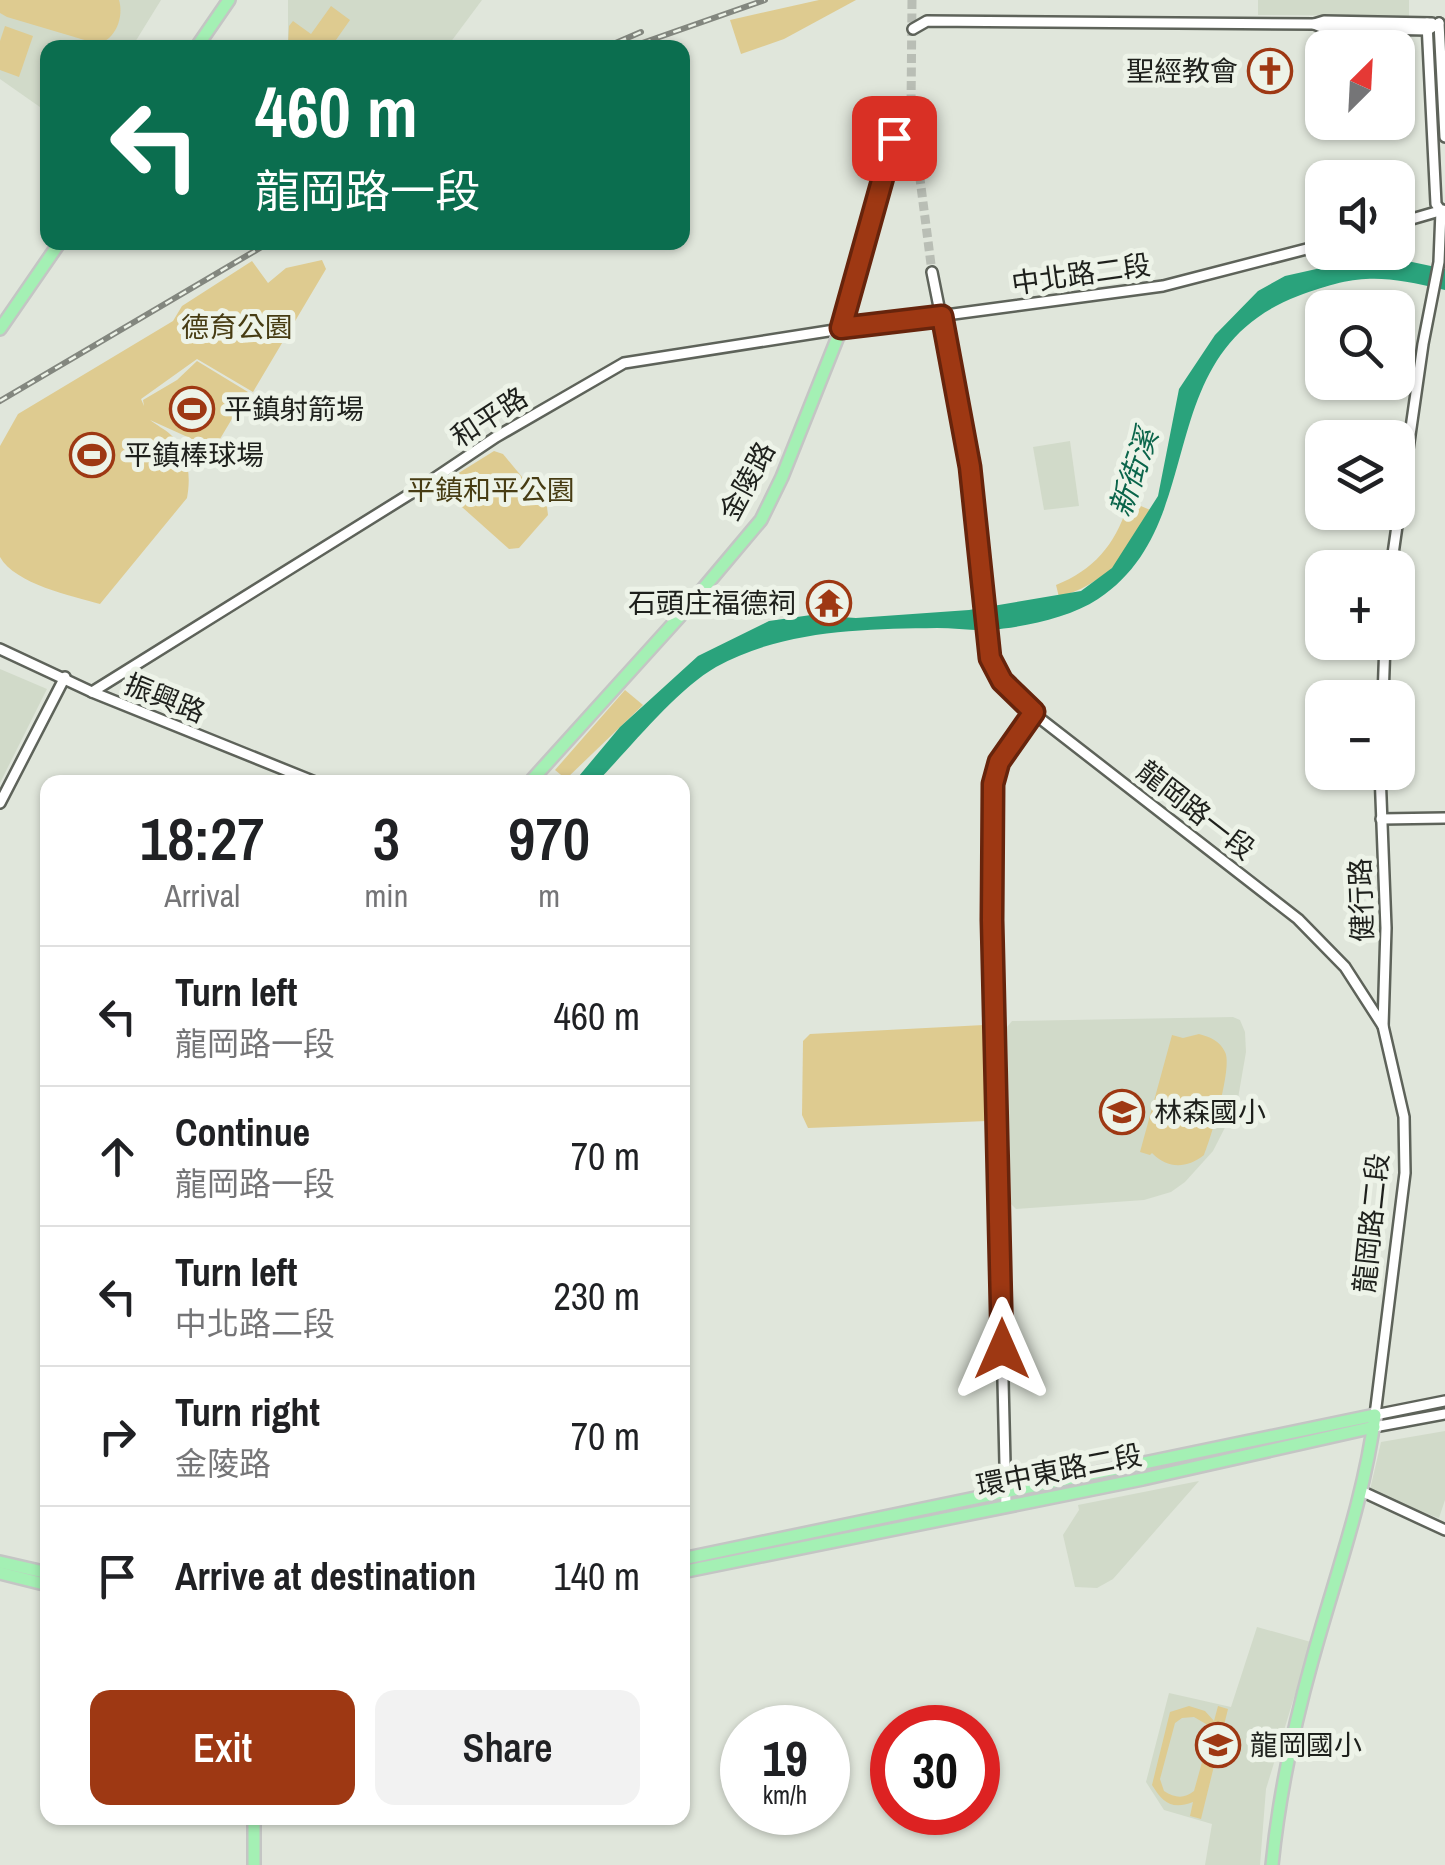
<!DOCTYPE html>
<html lang="en">
<head>
<meta charset="utf-8">
<style>
  :root { --surface:#fff; --page:#f2f2f2; --text:#202124; --muted:#757577; --line:#e0e0e0; --accent:#9e3813 }
  body { margin:0; font-family:"Archivo Narrow","Noto Sans TC",sans-serif; background:var(--page); color:var(--text); height:100vh; display:flex; flex-direction:column; font-size:38px; white-space:nowrap }
  * { box-sizing:border-box; margin:0 }
  p { font-size:32px; color:var(--muted) }
  .icon { flex:none; width:55px; height:55px; fill:none; stroke:currentColor; stroke-width:2; stroke-linecap:round; stroke-linejoin:round }
  .map { position:relative; flex:1; overflow:hidden }
  .details { position:absolute; left:40px; top:775px; width:650px; height:1050px; display:flex; flex-direction:column; background:var(--surface); border-radius:20px; box-shadow:0 2px 8px #0004 }
  .details>* { flex:none }
  .top-card { position:absolute; left:40px; top:40px; width:650px; height:210px; border-radius:20px; box-shadow:0 2px 8px #0004; background:#0b6e4f; color:#fff; overflow:hidden }
  .needle { width:65px; rotate:24deg }
  .fabs { position:absolute; left:1305px; top:30px; display:grid; gap:20px }
  .fabs a { display:grid; place-items:center; width:110px; height:110px; border-radius:20px; background:var(--surface); box-shadow:0 2px 8px #0004; font-size:50px }
  .speed { position:absolute; left:720px; top:1705px; display:flex; gap:20px; font-size:50px; font-weight:700; text-align:center }
  .speed>* { display:grid; place-content:center; width:130px; height:130px; border-radius:50%; background:var(--surface); box-shadow:0 2px 8px #0004; line-height:1 }
  .speed small { font-size:25px; font-weight:400 }
  .speed .limit { border:15px solid #d22; background:#fff; color:#111 }
  .pin { position:absolute; display:grid; place-items:center; width:85px; height:85px; color:#fff; margin:-42px; border-radius:20px; box-shadow:0 5px 15px #0006 }
  .me { position:absolute; width:110px; margin:-55px; rotate:0deg; stroke-linejoin:round; filter:drop-shadow(0 0 8px #0008) }
  .turn { display:flex; align-items:center; gap:35px; height:210px; padding:0 50px; font-size:45px }
  .turn .icon { width:130px; height:130px; stroke-width:2.5 }
  .turn b { display:block; font-size:70px; line-height:85px }
  .eta { display:flex; justify-content:space-evenly; align-items:center; height:170px; text-align:center }
  .eta b { font-size:60px; font-weight:600; line-height:70px }
  .cta { display:flex; gap:20px; margin-top:auto; padding:20px 50px }
  .cta a { flex:1; height:115px; border-radius:20px; background:var(--accent); color:#fff; font-size:40px; font-weight:600; line-height:115px; text-align:center }
  .cta a+a { background:var(--page); color:var(--text) }
  ul { padding:0; list-style:none }
  li { display:flex; align-items:center; gap:30px; height:140px; padding:0 50px; border-top:2px solid var(--line) }
  li div { flex:1 }
  li b { display:block; font-size:38px }
  li em { font-style:normal }
  .map>svg:first-child { display:block }
</style>
</head>
<body>
<div class="map">
<svg width="1445" height="1865" viewBox="0 0 1445 1865">
  <rect width="100%" height="100%" fill="#e0e6db"/>
  <g fill="#d1dac9">
    <path d="M0,0H161L132,47L48,48L47,112L0,79Z"/>
    <path d="M288,0H482L447,47L288,48Z"/>
    <path d="M1258,0H1409V16L1258,15Z"/>
    <path d="M1070,441L1079,506L1044,510L1033,447Z"/>
    <path d="M0,669L47,689L0,783Z"/>
    <path d="M1233,1017L1240,1020L1245,1032L1246,1052L1237,1104L1213,1151L1185,1182L1171,1192L1144,1200L1016,1209L1011,1204L1007,1027L1012,1021Z"/>
    <path d="M1445,1431V1500L1439,1518L1369,1494L1381,1442Z"/>
    <path d="M1199,1481L1113,1579L1097,1588L1075,1587L1063,1535L1079,1510L1078,1505Z"/>
    <path d="M1257,1627L1311,1642L1266,1789L1260,1865H1205L1212,1824L1164,1810L1146,1782L1169,1693L1231,1707Z"/>
  </g>
  <g fill="#decb90" fill-rule="evenodd">
    <path d="M0,0H119C124,17 116,39 98,44L7,17L0,13Z"/>
    <path d="M819,0H856L784,39L741,54L730,20Z"/>
    <path d="M331,6L350,20L331,47H293L288,44L289,26L293,21L311,34Z"/>
    <path d="M5,26L33,36L19,77L0,70V41Z"/>
    <path d="M322,260L326,269L253,392L197,359L141,399L144,406L143,400L177,380L197,361L248,392L214,449L150,420C156,425 165,429 171,435C189,451 191,477 187,498L100,604C72,596 15,584 0,557V446L18,414L173,321L182,306L252,261L268,283L286,268Z"/>
    <path d="M494,451L503,454L547,507L548,515L519,548L509,549L444,491L441,484Z"/>
    <path d="M1129,501L1155,512C1136,552 1102,585 1059,597L1056,585C1096,569 1117,542 1129,501Z"/>
    <path d="M625,690L643,705L566,779L555,770Z"/>
    <path d="M984,1025L991,1032L992,1115L987,1121L808,1128L802,1115L803,1041L810,1034Z"/>
    <path d="M1199,1034C1210,1037 1220,1041 1225,1052C1233,1067 1211,1138 1204,1155C1186,1169 1168,1169 1152,1153L1150,1155L1140,1152L1172,1035L1183,1038Z"/>
    <path d="M1189,1706L1205,1711L1214,1721L1218,1706L1228,1709L1201,1819L1190,1816L1193,1802C1172,1810 1163,1803 1152,1785L1170,1712ZM1194,1717L1206,1724L1209,1737L1194,1791C1184,1799 1175,1798 1164,1791L1160,1779L1175,1723L1182,1718Z"/>
  </g>
  <path fill="#2aa37c" d="M1379,255L1445,269V290C1382,275 1359,273 1298,296C1147,354 1213,523 1098,599C1069,618 1024,627 990,630C972,631 954,628 937,628C863,629 782,630 716,667C676,690 630,748 597,782H574L620,727L698,656L769,621L811,615L856,618L969,610L1081,591L1112,568L1158,496L1179,389L1215,335L1258,291L1285,276Z"/>
  <g fill="none" stroke-linecap="round" stroke-linejoin="round">
    <path stroke="#b9beb5" stroke-width="9" stroke-dasharray="9 4.5" stroke-linecap="butt" d="M912,0L911,109L932,272"/>
    <defs>
      <g id="minor">
        <path d="M1439,23L1445,137"/>
        <path d="M1314,24L1324,21L1432,23"/>
        <path d="M913,29L927,21L1314,24L1324,28L1428,30L1439,23"/>
        <path d="M898,152L922,148"/>
        <path d="M1398,223L1443,210"/>
        <path d="M932,272L971,467L991,658L1002,681L1033,713L1298,919L1345,967L1383,1026"/>
        <path d="M1391,568L1423,344L1439,262L1441,211L1436,204L1427,23"/>
        <path d="M0,649L92,692L315,782"/>
        <path d="M92,692L426,484L496,437L624,363L841,329L1163,286L1322,245"/>
        <path d="M1383,698L1385,642"/>
        <path d="M1380,772L1386,928L1383,1026L1404,1117L1405,1173L1375,1415L1445,1401"/>
        <path d="M0,803L65,677"/>
        <path d="M1381,819L1445,818"/>
        <path d="M1374,1427L1445,1414"/>
        <path d="M1361,1491L1445,1530"/>
        <path d="M1006,1506L992,920L993,784L999,761L1033,713"/>
      </g>
      <g id="major">
        <path d="M196,48L229,0"/>
        <path d="M0,329L60,242"/>
        <path d="M530,782L681,615L761,520L782,477L841,329L894,138"/>
        <path d="M682,1559L1375,1415C1364,1500 1334,1580 1312,1661C1293,1729 1279,1795 1272,1865"/>
        <path d="M0,1562L48,1573"/>
        <path d="M682,1572L1143,1479L1374,1427"/>
        <path d="M0,1573L48,1585"/>
        <path d="M254,1865V1818"/>
      </g>
    </defs>
    <use href="#minor" stroke="#5e635a" stroke-width="14"/>
    <use href="#major" stroke="#c4c5c4" stroke-width="16"/>
    <use href="#minor" stroke="#fff" stroke-width="9"/>
    <use href="#major" stroke="#a4f0b4" stroke-width="11"/>
    <defs>
      <g id="rail">
        <path d="M604,48L641,32"/>
        <path d="M628,48L765,0"/>
        <path d="M0,401L270,242"/>
      </g>
    </defs>
    <use href="#rail" stroke="#83877f" stroke-width="6"/>
    <use href="#rail" stroke="#edf3e8" stroke-width="2.5" stroke-dasharray="8" stroke-linecap="butt"/>
  </g>
  <g fill="none" stroke-linecap="round" stroke-linejoin="round">
    <defs>
      <path id="route" d="M894,138L841,328L942,316L970,467L990,658L1002,681L1034,712L999,762L993,784L992,920L1002,1349"/>
    </defs>
    <use href="#route" stroke="#67240c" stroke-width="25"/>
    <use href="#route" stroke="#9e3813" stroke-width="18"/>
  </g>
  <defs>
    <symbol id="church-ring" viewBox="-11 -11 22 22"><circle r="9.5" fill="#edf3e8" stroke="#9e3813" stroke-width="1.5"/><path d="M-1.2-6h2.4v3.5h3.3v2.4h-3.3V6h-2.4V-.1h-3.3v-2.4h3.3Z" fill="#9e3813"/></symbol>
    <symbol id="stadium-ring" viewBox="-11 -11 22 22"><circle r="9.5" fill="#edf3e8" stroke="#9e3813" stroke-width="1.5"/><path d="M0-5a6.5 5 0 1 0 0 10a6.5 5 0 1 0 0-10ZM-3.5-1.8h7v3.6h-7Z" fill="#9e3813"/></symbol>
    <symbol id="temple-ring" viewBox="-11 -11 22 22"><circle r="9.5" fill="#edf3e8" stroke="#9e3813" stroke-width="1.5"/><path d="M0-6L5-2H3V0L6.5 2.5H4V6H1.5V3h-3V6H-4V2.5H-6.5L-3 0V-2H-5Z" fill="#9e3813"/></symbol>
    <symbol id="school-ring" viewBox="-11 -11 22 22"><circle r="9.5" fill="#edf3e8" stroke="#9e3813" stroke-width="1.5"/><path d="M0-5L7-2L0 1L-7-2ZM-4 1L0 2.5L4 1V4Q0 6-4 4Z" fill="#9e3813"/></symbol>
  </defs>
  <g fill-rule="evenodd">
    <use href="#church-ring" x="1245" y="46" width="50" height="50"/>
    <use href="#stadium-ring" x="167" y="384" width="50" height="50"/>
    <use href="#stadium-ring" x="67" y="430" width="50" height="50"/>
    <use href="#temple-ring" x="804" y="578" width="50" height="50"/>
    <use href="#school-ring" x="1097" y="1087" width="50" height="50"/>
    <use href="#school-ring" x="1193" y="1720" width="50" height="50"/>
  </g>
  <g text-anchor="middle" stroke-width="10" stroke-linejoin="round" paint-order="stroke">
    <g font-size="28" fill="#1e201c" stroke="#edf3e8" text-anchor="start">
      <text x="1238" y="81" text-anchor="end">聖經教會</text>
      <text x="224" y="419">平鎮射箭場</text>
      <text x="124" y="465">平鎮棒球場</text>
      <text x="796" y="613" text-anchor="end">石頭庄福德祠</text>
      <text x="1154" y="1122">林森國小</text>
      <text x="1250" y="1755">龍岡國小</text>
    </g>
    <g font-size="28" fill="#1e201c" stroke="#edf3e8">
      <text transform="translate(1081 274) rotate(-8)" y="10">中北路二段</text>
      <text transform="translate(489 417) rotate(-33)" y="10">和平路</text>
      <text transform="translate(747 481) rotate(-62)" y="10">金陵路</text>
      <text transform="translate(165 698) rotate(22)" y="10">振興路</text>
      <text transform="translate(1196 810) rotate(38)" y="10">龍岡路一段</text>
      <text transform="translate(1361 900) rotate(-92)" y="10">健行路</text>
      <text transform="translate(1371 1223) rotate(-84)" y="10">龍岡路二段</text>
      <text transform="translate(1059 1470) rotate(-11)" y="10">環中東路二段</text>
    </g>
    <g font-size="28" fill="#473c13" stroke="#edf3e8">
      <text x="237" y="337">德育公園</text>
      <text x="491" y="500">平鎮和平公園</text>
    </g>
    <g font-size="30" font-style="italic" fill="#0a654a" stroke="#edf3e8">
      <text transform="translate(1134 473) rotate(-71)" y="10">新街溪</text>
    </g>
  </g>
</svg>
<div class="fabs">
<a><svg class="needle" viewBox="-14 -14 28 28"><path d="M0-13l5 13h-10z" fill="#e53935"/><path d="M0 13l5-13h-10z" fill="#757577"/></svg></a>
<a><svg class="icon" aria-label="sound" viewBox="0 0 24 24"><path d="M4 9h4l5-4v14l-5-4H4zM17 9q2 3 0 6"/></svg></a>
<a><svg class="icon" aria-label="search" viewBox="0 0 24 24"><circle cx="10" cy="10" r="6"/><path d="M15 15l6 6"/></svg></a>
<a><svg class="icon" aria-label="layers" viewBox="0 0 24 24"><path d="M12 4l9 5-9 5-9-5zM3 14l9 5 9-5"/></svg></a>
<a>+</a>
<a>−</a>
</div>
<div class="speed"><div>19<small>km/h</small></div><div class="limit">30</div></div>
<div class="pin" style="left:894px;top:138px;background:#d93025"><svg class="icon" aria-label="arrive" viewBox="0 0 24 24"><path d="M6 21V4h12l-3 4 3 4H6"/></svg></div>
<svg class="me" style="left:1002px;top:1349px" viewBox="-20 -20 40 40"><path d="M0-17L14 15 0 8-14 15z" fill="#9e3813" stroke="#fff" stroke-width="4"/></svg>
<div class="top-card">
<div class="turn"><svg class="icon" aria-label="left" viewBox="0 0 24 24"><path d="M17 20v-9H6M10 6l-5 5 5 5"/></svg><div><b>460 m</b>龍岡路一段</div></div>
</div>
<section class="details">
<div class="eta">
<div><b>18:27</b><p>Arrival</p></div>
<div><b>3</b><p>min</p></div>
<div><b>970</b><p>m</p></div>
</div>
<ul>
<li><svg class="icon" aria-label="left" viewBox="0 0 24 24"><path d="M17 20v-9H6M10 6l-5 5 5 5"/></svg><div><b>Turn left</b><p>龍岡路一段</p></div><em>460 m</em></li>
<li><svg class="icon" aria-label="ahead" viewBox="0 0 24 24"><path d="M12 20V5M6 11l6-6 6 6"/></svg><div><b>Continue</b><p>龍岡路一段</p></div><em>70 m</em></li>
<li><svg class="icon" aria-label="left" viewBox="0 0 24 24"><path d="M17 20v-9H6M10 6l-5 5 5 5"/></svg><div><b>Turn left</b><p>中北路二段</p></div><em>230 m</em></li>
<li><svg class="icon" aria-label="right" viewBox="0 0 24 24"><path d="M7 20v-9h11M14 6l5 5-5 5"/></svg><div><b>Turn right</b><p>金陵路</p></div><em>70 m</em></li>
<li><svg class="icon" aria-label="arrive" viewBox="0 0 24 24"><path d="M6 21V4h12l-3 4 3 4H6"/></svg><div><b>Arrive at destination</b></div><em>140 m</em></li>
</ul>
<div class="cta"><a>Exit</a><a>Share</a></div>
</section>
</div>
</body>
</html>
